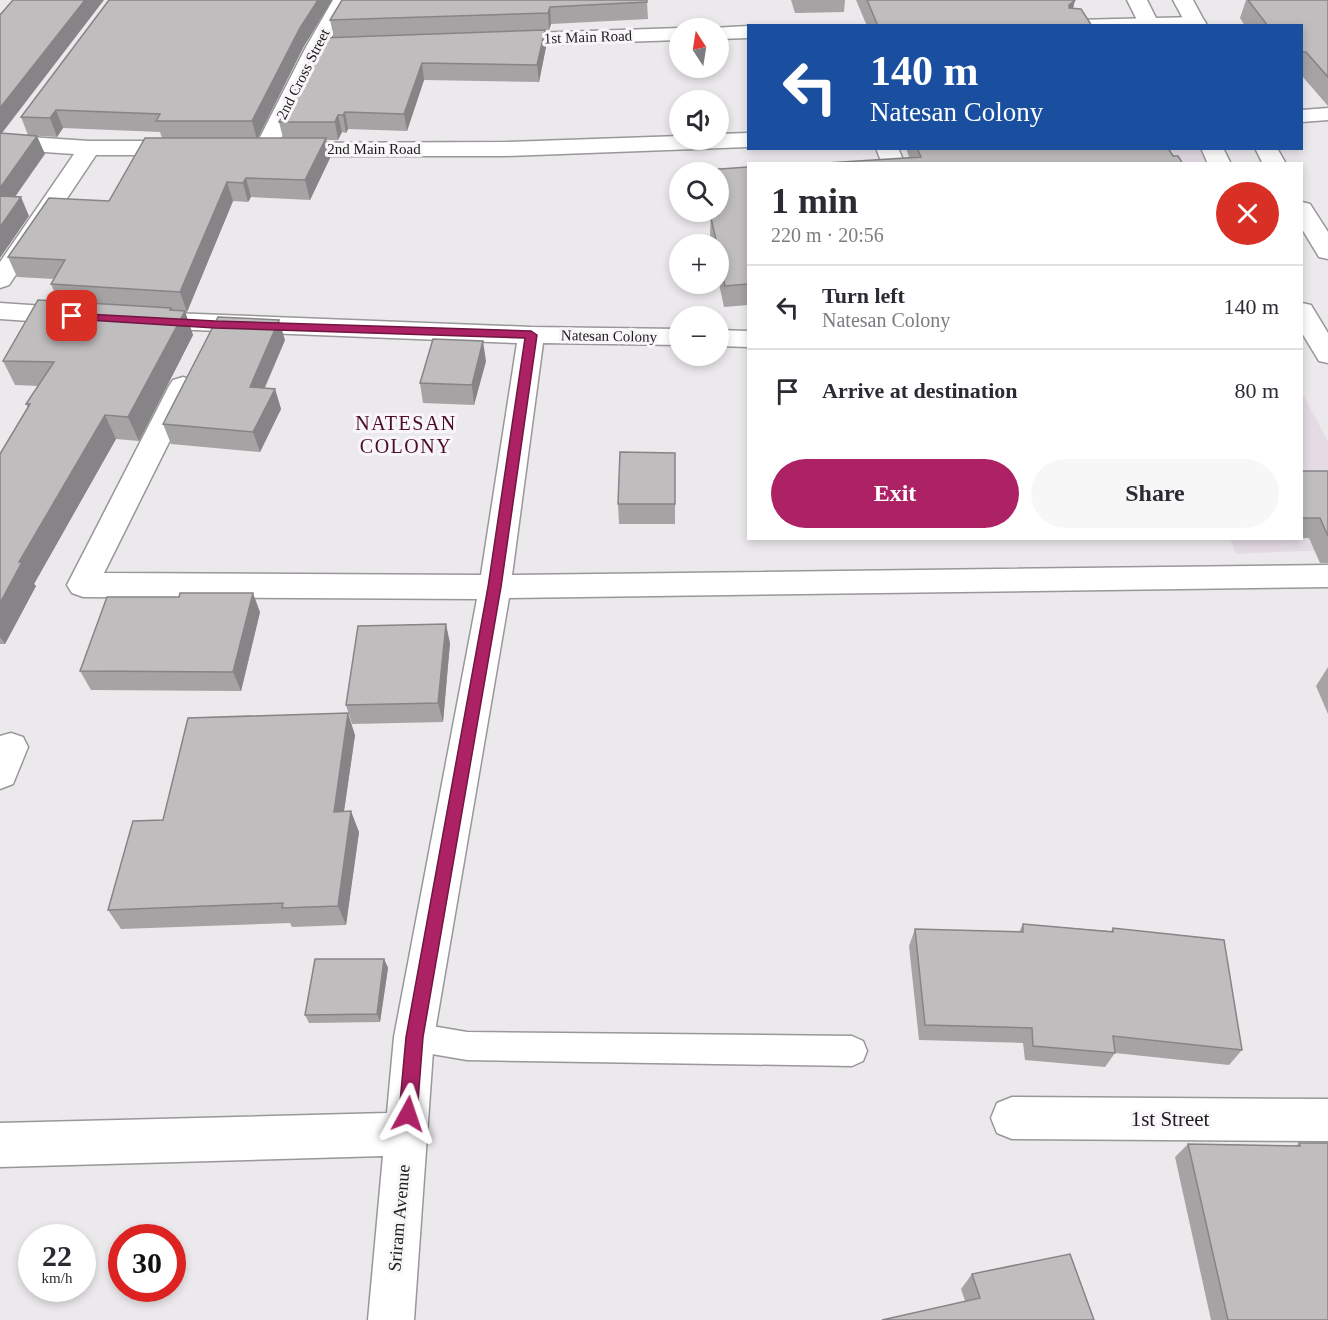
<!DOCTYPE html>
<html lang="en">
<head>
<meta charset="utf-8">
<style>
  :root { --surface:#fff; --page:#f7f7f7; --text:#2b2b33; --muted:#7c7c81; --line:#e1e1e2; --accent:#ac2264 }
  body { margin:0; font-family:"Times New Roman",serif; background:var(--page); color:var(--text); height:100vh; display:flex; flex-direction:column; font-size:22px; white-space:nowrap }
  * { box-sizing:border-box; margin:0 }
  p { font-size:20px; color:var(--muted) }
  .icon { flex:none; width:33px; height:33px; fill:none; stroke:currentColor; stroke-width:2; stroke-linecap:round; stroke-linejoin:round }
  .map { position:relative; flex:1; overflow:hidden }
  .drawer { position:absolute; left:747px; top:162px; width:556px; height:378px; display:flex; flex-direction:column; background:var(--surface); border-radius:0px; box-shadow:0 3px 9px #0003 }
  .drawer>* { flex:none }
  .hud { position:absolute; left:747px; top:24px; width:556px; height:126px; border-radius:0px; box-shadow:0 3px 9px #0003; background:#1a4fa0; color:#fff; overflow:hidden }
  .needle { width:39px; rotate:348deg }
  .controls { position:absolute; left:669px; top:18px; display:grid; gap:12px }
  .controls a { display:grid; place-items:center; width:60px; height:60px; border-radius:50%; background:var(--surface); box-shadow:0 3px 9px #0003; font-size:30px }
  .speed { position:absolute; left:18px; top:1224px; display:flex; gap:12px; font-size:30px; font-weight:700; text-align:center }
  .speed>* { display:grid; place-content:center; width:78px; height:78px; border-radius:50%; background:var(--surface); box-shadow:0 3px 9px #0003; line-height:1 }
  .speed small { font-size:15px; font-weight:400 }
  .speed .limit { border:9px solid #d22; background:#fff; color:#111 }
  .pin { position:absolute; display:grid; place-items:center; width:51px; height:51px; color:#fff; margin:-26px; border-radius:12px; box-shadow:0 3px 9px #0006 }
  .me { position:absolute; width:66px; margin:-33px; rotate:5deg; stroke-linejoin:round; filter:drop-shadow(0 0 4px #0008) }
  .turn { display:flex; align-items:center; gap:21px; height:126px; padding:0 24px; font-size:27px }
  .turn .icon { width:78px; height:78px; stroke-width:2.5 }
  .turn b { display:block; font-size:42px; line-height:51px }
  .round { display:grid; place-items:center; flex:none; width:63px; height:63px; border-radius:32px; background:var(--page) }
  .overview { display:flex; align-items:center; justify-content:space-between; height:102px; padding:0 24px }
  h1 { font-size:36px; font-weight:700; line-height:45px }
  .button { display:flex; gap:12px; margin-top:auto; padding:12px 24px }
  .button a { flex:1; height:69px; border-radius:36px; background:var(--accent); color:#fff; font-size:24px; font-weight:700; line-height:69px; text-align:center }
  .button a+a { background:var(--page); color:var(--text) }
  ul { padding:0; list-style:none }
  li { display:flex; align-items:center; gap:18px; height:84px; padding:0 24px; border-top:2px solid var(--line) }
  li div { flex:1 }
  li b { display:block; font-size:22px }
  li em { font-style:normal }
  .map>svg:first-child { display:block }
</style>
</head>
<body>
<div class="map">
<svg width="1328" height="1320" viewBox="0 0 1328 1320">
  <rect width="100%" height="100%" fill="#ebe9eb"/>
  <g fill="#e4dbe4">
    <path d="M1067,149H1216L1224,163H1074Z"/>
    <path d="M1302,392L1328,442V550L1236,554L1230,539L1302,538Z"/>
  </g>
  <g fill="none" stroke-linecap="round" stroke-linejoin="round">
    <defs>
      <path id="lane" d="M414,1023L467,1032L852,1036L863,1041L867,1051L863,1061L852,1066L467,1060L414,1051L403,1047L399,1037L403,1027Z"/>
      <g id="street">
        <path d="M333,0H353L326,47L279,143L505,142L680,136V140H718V134L748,133V147L505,156H282C273,153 267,156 257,154L254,149L306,47Z"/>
        <path d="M1196,17L1203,19L1206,23L1204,26H1066L1069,22L1076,20Z"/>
        <path d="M748,26V38L718,39V28H712Z"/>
        <path d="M680,28H682H680V40L500,46L493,44L490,40L493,36L500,34Z"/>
        <path d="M1328,108V120L1302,122V110Z"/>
        <path d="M0,135L89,141H183L191,143L194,148L191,153L183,155H96L9,285L0,288V262L74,154L0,149Z"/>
        <path d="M876,148H898L905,164H882Z"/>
        <path d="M0,303L75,308L84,310L88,316L84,322L75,324L0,319Z"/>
        <path d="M145,312L531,327L680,329V345L543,343L512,575L1328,565V587L509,598L434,1037L414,1320H368L383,1156L0,1167V1123L387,1113L394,1037L477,599L83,597L72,593L67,585L169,386L173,380L183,377L193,380L197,386L104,573L481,575L517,343L145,328L136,326L132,320L136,314Z"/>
        <path d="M718,330L748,331V347L718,346Z"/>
        <path d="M11,733L23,737L28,747L13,784L0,789V736Z"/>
        <path d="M1012,1097L1328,1099V1141L1012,1139L997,1133L991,1118L997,1103Z"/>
      </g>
      <g id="primary">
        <path d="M1127,0H1147L1160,26H1140Z"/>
        <path d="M1173,0H1193L1207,26H1187Z"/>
        <path d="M1201,148H1223L1231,164H1208Z"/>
        <path d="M1255,148H1277L1286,164H1263Z"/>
        <path d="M1302,202L1310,204L1328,232V259L1319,257L1302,229Z"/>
        <path d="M1302,303L1311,305L1328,333V363L1319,361L1302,333Z"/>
      </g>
    </defs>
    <use href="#lane" stroke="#999799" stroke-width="3"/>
    <use href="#street" stroke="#999799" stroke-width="3"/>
    <use href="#primary" stroke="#999799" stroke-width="3"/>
    <use href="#lane" fill="#fff" fill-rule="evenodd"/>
    <use href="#street" fill="#fff" fill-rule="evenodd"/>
    <use href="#primary" fill="#fff" fill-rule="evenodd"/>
  </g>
  <g fill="#a5a3a4">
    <path d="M109,0H332L304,46L257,138H283L279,122L334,38L330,20L342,0L647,2L648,19L551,24L549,30H545L546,47L539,82L424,80L407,131L348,129L346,133L342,132L338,140H326L330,158L310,200L251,197L248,202L233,201L187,312H185L193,335L139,441L116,439L34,584L36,586L5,644H0V454L28,408L26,404L38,386L15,385L3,361L58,301L51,284L54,279L17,277L8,257L109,201L162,138L160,132L63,128L57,137L28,135L21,117Z"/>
    <path d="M791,0H845L844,12L795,13Z"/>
    <path d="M856,0H1075L1073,9L1092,26H867Z"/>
    <path d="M1246,0H1328V106L1302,76V26H1245L1240,18Z"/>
    <path d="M906,148H1168L909,157Z"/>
    <path d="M748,167V305L724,307L718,279V244H712L710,235L711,212H718V172H706V170Z"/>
    <path d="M285,340L265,388L275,389L281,409L260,452L171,444L163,424Z"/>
    <path d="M486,361L474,405L423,403L420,383Z"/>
    <path d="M675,453V524H619L618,504Z"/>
    <path d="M1302,471H1328V563H1320L1309,538H1302Z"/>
    <path d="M179,597L260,612L241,691L91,690L80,671Z"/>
    <path d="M450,643L443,722L352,724L346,705Z"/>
    <path d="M1328,667V714L1316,686Z"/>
    <path d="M355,735L344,811L359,832L346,925L292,927L290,923L121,929L108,910L163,820Z"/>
    <path d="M1023,924L1111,931L1113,928L1242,1050L1229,1065L1115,1053L1105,1067L1025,1060L1023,1043L919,1040L909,946L915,929L1019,932Z"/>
    <path d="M384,959L388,968L380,1022L309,1023L305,1015Z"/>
    <path d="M1299,1143L1328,1320H1211L1175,1157L1188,1144L1296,1146Z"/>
    <path d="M972,1274L1094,1320L965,1301L961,1289Z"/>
  </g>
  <g fill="#868486">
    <path d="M85,0H104L2,133L0,134V108Z"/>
    <path d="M318,0H332L304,46L257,140L252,121L300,28Z"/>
    <path d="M1075,0L1070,19L1069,5Z"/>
    <path d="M550,7L551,24L549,30L548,13Z"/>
    <path d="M545,30L546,47L539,82L537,65Z"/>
    <path d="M422,63L424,80L407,131L404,114Z"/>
    <path d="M56,110L63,128L57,137L50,118Z"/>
    <path d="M345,112L348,129L346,133L343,115Z"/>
    <path d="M338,115L342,132L338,140L335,122Z"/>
    <path d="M37,136L45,154L3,214L0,208V188Z"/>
    <path d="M326,138L330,158L310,200L305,180Z"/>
    <path d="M246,178L251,197L248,202L243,183Z"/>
    <path d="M227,182L233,201L187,312L180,292Z"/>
    <path d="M21,197L29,216L0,258V227Z"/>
    <path d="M171,308L177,325L185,311L193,335L139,441L128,417Z"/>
    <path d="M279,320L285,340L256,407L250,387Z"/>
    <path d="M483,341L486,361L474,405L472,385Z"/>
    <path d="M275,389L281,409L260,452L253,432Z"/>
    <path d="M105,415L116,439L34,584L36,586L5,644L0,637V603L19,562Z"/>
    <path d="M253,593L260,612L241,691L233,672Z"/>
    <path d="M446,624L450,643L443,722L438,703Z"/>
    <path d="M348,713L355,735L341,832L334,812Z"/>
    <path d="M351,811L359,832L346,925L338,906Z"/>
    <path d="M384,959L388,968L380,1022L377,1014Z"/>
  </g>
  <g fill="#c0bdbf" stroke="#868486" stroke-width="1.5">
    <path d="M13,0H85L0,108V15Z"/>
    <path d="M109,0H318L300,28L252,121H156L160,114L56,110L50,118L21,117Z"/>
    <path d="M342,0H647V2L550,7L548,13L330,20Z"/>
    <path d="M867,0H1075L1069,5V8L1081,9L1092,26H878Z"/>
    <path d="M1248,0H1328V77L1306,52H1302V26H1268Z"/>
    <path d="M545,30L537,65L422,63L404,114L345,112L343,115H338L335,122H279L321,38Z"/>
    <path d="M0,133L37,136L0,188Z"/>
    <path d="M145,138H326L305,180L246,178L243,183L227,182L180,292L51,284L65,260L8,257L49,198L109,201Z"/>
    <path d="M917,148H1168L1173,156H1178L1183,164H810L921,157Z"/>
    <path d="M748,167V284L725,286L718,254V244H717L710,214H717L716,212H718V172H707L706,170Z"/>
    <path d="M0,196L21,197L0,227Z"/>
    <path d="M38,300L171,308L170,310L185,311L128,417L105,415L19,562H22L0,603V454L30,404H26L54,362L3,361Z"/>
    <path d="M218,317L279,320L250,387L275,389L253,432L163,424Z"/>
    <path d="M433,339L483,341L472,385L420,383Z"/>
    <path d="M620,452L675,453V504H618Z"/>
    <path d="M1302,471H1328V536L1320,518H1302Z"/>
    <path d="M180,593H253L233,672L80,671L107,597H179Z"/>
    <path d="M446,624L438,703L346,705L358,626Z"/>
    <path d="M348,713L334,812L351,811L338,906L282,908L283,903L108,910L133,821L163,820L188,718Z"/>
    <path d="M1023,924L1113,932V928L1224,940L1242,1050L1113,1036L1115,1053L1033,1046L1032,1028L925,1025L915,929L1023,932Z"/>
    <path d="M315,959H384L377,1014L305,1015Z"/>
    <path d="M1299,1143H1328V1320H1228L1188,1144L1300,1146Z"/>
    <path d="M1070,1254L1094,1320H882L980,1298L972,1274Z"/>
  </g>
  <path fill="#ac2264" stroke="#701641" stroke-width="1.5" d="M68,313L215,321L531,331L537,335L501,587L423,1037L417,1114L414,1121L408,1123L402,1121L399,1114L406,1037L488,587L525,338L215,328L72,319L68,318Z"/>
  <g text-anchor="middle" stroke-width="6" stroke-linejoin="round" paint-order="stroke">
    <g font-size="15" fill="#212021" stroke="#f9f6f9">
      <text transform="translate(588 37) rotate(-2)" y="5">1st Main Road</text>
      <text transform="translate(303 74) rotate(-63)" y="5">2nd Cross Street</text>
      <text x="374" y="154">2nd Main Road</text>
      <text transform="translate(609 336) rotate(1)" y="5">Natesan Colony</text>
    </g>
    <g font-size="18" fill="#212021" stroke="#f9f6f9">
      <text transform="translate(399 1218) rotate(-85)" y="6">Sriram Avenue</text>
    </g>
    <g font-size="20" letter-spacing="1.5" fill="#4d0b2a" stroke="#f9f6f9">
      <text x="406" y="430">NATESAN<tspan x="406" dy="23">COLONY</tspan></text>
    </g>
    <g font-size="21" fill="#212021" stroke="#f9f6f9">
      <text x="1170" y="1126">1st Street</text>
    </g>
  </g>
</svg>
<div class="controls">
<a><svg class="needle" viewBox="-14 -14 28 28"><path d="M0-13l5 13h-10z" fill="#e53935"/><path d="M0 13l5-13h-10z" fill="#7c7c81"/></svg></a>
<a><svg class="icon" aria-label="sound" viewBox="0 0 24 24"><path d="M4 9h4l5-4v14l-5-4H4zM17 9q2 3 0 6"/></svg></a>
<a><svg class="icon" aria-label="search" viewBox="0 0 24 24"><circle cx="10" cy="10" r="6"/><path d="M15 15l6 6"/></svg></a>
<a>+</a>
<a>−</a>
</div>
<div class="speed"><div>22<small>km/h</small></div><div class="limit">30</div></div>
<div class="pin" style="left:72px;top:316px;background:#d93025"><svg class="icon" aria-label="arrive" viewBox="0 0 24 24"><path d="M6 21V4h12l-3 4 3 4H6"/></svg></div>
<svg class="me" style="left:408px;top:1114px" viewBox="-20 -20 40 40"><path d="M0-17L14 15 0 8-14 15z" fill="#ac2264" stroke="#fff" stroke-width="4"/></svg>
<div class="hud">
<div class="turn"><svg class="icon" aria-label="left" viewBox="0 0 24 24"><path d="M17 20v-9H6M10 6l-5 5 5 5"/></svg><div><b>140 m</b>Natesan Colony</div></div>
</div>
<section class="drawer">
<div class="overview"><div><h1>1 min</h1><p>220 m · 20:56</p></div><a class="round" style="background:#d93025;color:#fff"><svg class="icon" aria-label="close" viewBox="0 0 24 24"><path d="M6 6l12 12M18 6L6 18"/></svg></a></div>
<ul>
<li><svg class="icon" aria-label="left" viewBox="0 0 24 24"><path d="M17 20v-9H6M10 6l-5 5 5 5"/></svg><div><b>Turn left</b><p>Natesan Colony</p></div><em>140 m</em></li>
<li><svg class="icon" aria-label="arrive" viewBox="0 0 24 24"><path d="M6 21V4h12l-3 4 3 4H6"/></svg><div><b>Arrive at destination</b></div><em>80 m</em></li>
</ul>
<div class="button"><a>Exit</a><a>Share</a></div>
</section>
</div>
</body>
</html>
